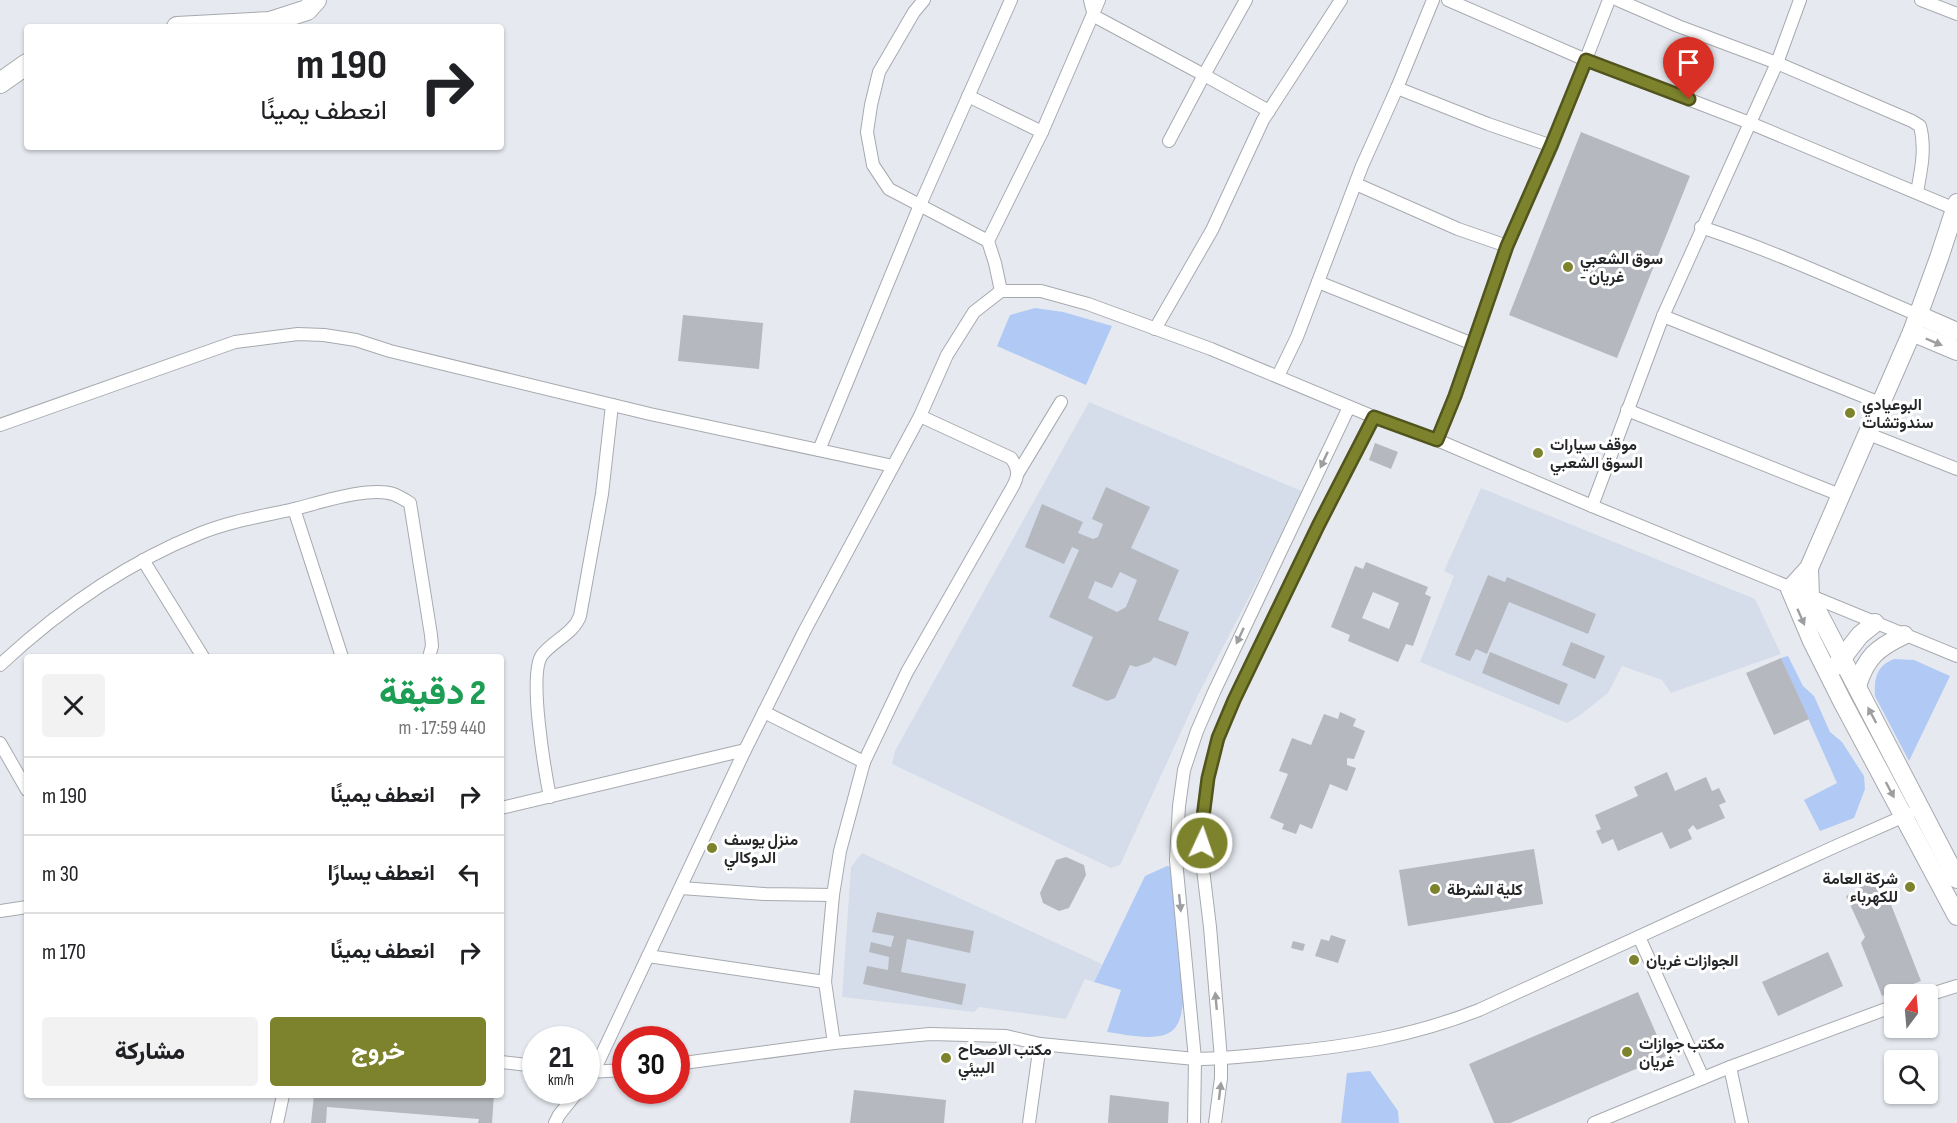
<!DOCTYPE html>
<html lang="ar">
<head>
<meta charset="utf-8">
<style>
  :root { --surface:#fff; --page:#f2f2f2; --text:#202124; --muted:#757577; --line:#e0e0e0; --accent:#7d832d }
  body { margin:0; font-family:"Sofia Sans Condensed",Vazirmatn,sans-serif; background:var(--page); color:var(--text); direction:rtl; height:100vh; display:flex; flex-direction:column; font-size:22px; white-space:nowrap }
  * { box-sizing:border-box; margin:0 }
  p { font-size:20px; color:var(--muted) }
  .icon { flex:none; width:33px; height:33px; fill:none; stroke:currentColor; stroke-width:2; stroke-linecap:round; stroke-linejoin:round }
  .map { position:relative; flex:1; overflow:hidden; direction:ltr }
  .sheet { position:absolute; left:24px; top:654px; width:480px; height:444px; display:flex; flex-direction:column; background:var(--surface); border-radius:6px; box-shadow:0 2px 4px #0004; direction:rtl }
  .sheet>* { flex:none }
  .banner { position:absolute; left:24px; top:24px; width:480px; height:126px; border-radius:6px; box-shadow:0 2px 4px #0004; direction:rtl; background:#fff; color:var(--text); overflow:hidden }
  .needle { width:39px; rotate:16deg }
  .tools { position:absolute; left:1884px; top:984px; display:grid; gap:12px }
  .tools a { display:grid; place-items:center; width:54px; height:54px; border-radius:6px; background:var(--surface); box-shadow:0 2px 4px #0004; font-size:30px }
  .speed { position:absolute; left:522px; top:1026px; display:flex; gap:12px; font-size:30px; font-weight:700; text-align:center }
  .speed>* { display:grid; place-content:center; width:78px; height:78px; border-radius:50%; background:var(--surface); box-shadow:0 2px 4px #0004; line-height:1 }
  .speed small { font-size:15px; font-weight:400 }
  .speed .limit { border:9px solid #d22; background:#fff; color:#111 }
  .pin { position:absolute; display:grid; place-items:center; width:51px; height:51px; color:#fff; margin:-62px -26px; border-radius:50% 50% 50% 0; rotate:-45deg; box-shadow:0 0 6px #0007 }
  .pin .icon { rotate:45deg }
  .me { position:absolute; width:66px; margin:-33px; rotate:3deg; stroke-linejoin:round; filter:drop-shadow(0 0 4px #0008) }
  .turn { display:flex; align-items:center; gap:21px; height:126px; padding:0 18px; font-size:27px }
  .turn .icon { width:78px; height:78px; stroke-width:2.5 }
  .turn b { display:block; font-size:42px; line-height:51px }
  .round { display:grid; place-items:center; flex:none; width:63px; height:63px; border-radius:6px; background:var(--page) }
  .headline { display:flex; align-items:center; justify-content:space-between; height:102px; padding:0 18px }
  h1 { font-size:36px; font-weight:800; line-height:45px; color:#1e9e55 }
  .cta { display:flex; gap:12px; margin-top:auto; padding:12px 18px }
  .cta a { flex:1; height:69px; border-radius:6px; background:var(--accent); color:#fff; font-size:24px; font-weight:800; line-height:69px; text-align:center }
  .cta a+a { background:var(--page); color:var(--text) }
  ul { padding:0; list-style:none }
  li { display:flex; align-items:center; gap:18px; height:78px; padding:0 18px; border-top:2px solid var(--line) }
  li div { flex:1 }
  li b { display:block; font-size:22px }
  li em { font-style:normal }
  .map>svg:first-child { display:block }
</style>
</head>
<body>
<div class="map">
<svg width="1957" height="1123" viewBox="0 0 1957 1123">
  <rect width="100%" height="100%" fill="#e6eaf0"/>
  <g fill="#d6ddea">
    <path d="M1089,402L1304,492L1198,695L1120,865L1111,868L892,764L895,751Z"/>
    <path d="M1481,488L1755,599L1781,654L1671,693L1662,680L1622,666L1608,693L1579,716L1567,723L1420,662L1454,576L1444,571Z"/>
    <path d="M862,853L1102,964L1094,982L1085,979L1066,1019L979,1007L974,1012L842,997L851,867Z"/>
  </g>
  <g fill="#b1c9f5">
    <path d="M1035,308L1063,312L1112,326L1086,385L997,346L1010,315Z"/>
    <path d="M1788,656L1803,686L1814,696L1830,732L1842,742L1864,776L1865,789L1854,818L1820,831L1804,800L1837,783L1781,658Z"/>
    <path d="M1894,659L1914,660L1950,676L1909,761L1875,696C1874,679 1876,666 1894,659Z"/>
    <path d="M1167,866L1172,867L1184,999C1182,1009 1181,1023 1173,1030C1159,1043 1124,1034 1107,1032L1121,990L1094,982L1145,876Z"/>
    <path d="M1370,1071L1398,1111L1399,1123H1341L1347,1073Z"/>
  </g>
  <g fill="#b5b8be" fill-rule="evenodd">
    <path d="M1581,132L1690,176L1617,358L1509,315Z"/>
    <path d="M683,315L763,323L759,369L678,361Z"/>
    <path d="M1375,443L1398,452L1391,469L1369,460Z"/>
    <path d="M1106,487L1150,507L1131,548L1179,570L1158,620L1189,632L1176,666L1154,657L1150,662L1136,667L1130,665L1115,698L1107,701L1072,686L1093,637L1049,617L1079,550L1072,547L1064,564L1025,547L1042,504L1083,522L1078,533L1093,539L1098,537L1103,524L1092,519ZM1120,572L1137,580L1126,607L1117,612L1088,598L1095,581L1112,588Z"/>
    <path d="M1366,562L1428,587L1425,594L1431,597L1413,646L1406,644L1398,662L1348,641L1350,635L1331,627L1355,566L1363,569ZM1373,592L1399,603L1389,629L1362,618Z"/>
    <path d="M1488,575L1505,582L1507,577L1596,614L1588,634L1509,602L1487,654L1476,649L1470,661L1455,655Z"/>
    <path d="M1571,642L1605,656L1595,679L1562,665Z"/>
    <path d="M1490,652L1568,684L1559,705L1482,673Z"/>
    <path d="M1781,658L1809,719L1774,735L1746,673Z"/>
    <path d="M1340,712L1356,719L1353,726L1365,731L1354,759L1347,758V765L1356,768L1347,791L1330,784L1312,829L1300,824L1296,834L1282,829L1284,824L1270,818L1288,774L1279,771L1292,738L1311,745L1324,714L1338,719Z"/>
    <path d="M1667,772L1675,791L1706,777L1712,791L1719,788L1726,802L1719,805L1725,818L1697,830L1693,825L1688,830L1692,839L1670,849L1662,832L1618,851L1613,839L1602,844L1596,831L1601,829L1595,815L1638,796L1634,787Z"/>
    <path d="M1534,849L1543,904L1408,926L1399,870Z"/>
    <path d="M1066,857L1084,865L1086,875L1069,908L1059,911L1043,903L1040,893L1056,860Z"/>
    <path d="M1881,879L1921,981L1882,996L1861,943L1865,937L1846,896L1860,889V887Z"/>
    <path d="M877,912L974,931L970,953L907,939L901,972L966,984L962,1005L863,984L867,966L888,970L889,957L869,952L871,942L891,947L894,936L872,932Z"/>
    <path d="M1331,935L1346,940L1338,963L1315,956L1321,939L1329,941Z"/>
    <path d="M1293,941L1305,944L1303,951L1291,948Z"/>
    <path d="M1828,952L1843,986L1778,1016L1762,982Z"/>
    <path d="M1638,992L1666,1056L1510,1123H1494L1469,1064Z"/>
    <path d="M854,1090L946,1100L944,1123H850Z"/>
    <path d="M314,1095H494L492,1123H478L479,1119L327,1107L326,1123H311Z"/>
    <path d="M1110,1095L1169,1102L1168,1123H1108Z"/>
  </g>
  <g fill="none" stroke-linecap="round" stroke-linejoin="round">
    <defs>
      <g id="minor">
        <path d="M924,0L914,12L879,72L871,105L867,132L873,165L889,189L988,241"/>
        <path d="M1090,0L1094,16L1204,75L1169,141"/>
        <path d="M1246,0L1204,75L1269,111"/>
        <path d="M1448,0L1586,60L1750,123L1955,209"/>
        <path d="M1618,0L1678,26L1777,63L1912,121L1920,126C1926,148 1921,171 1917,192"/>
        <path d="M1921,0L1957,14"/>
        <path d="M1397,88L1488,124L1552,146"/>
        <path d="M968,96L1042,132"/>
        <path d="M1356,184L1458,229L1507,246"/>
        <path d="M1701,227C1776,252 1846,284 1918,315"/>
        <path d="M1318,282L1473,344"/>
        <path d="M1001,291L995,263L988,241L1042,132L1099,0"/>
        <path d="M1663,316L1880,403"/>
        <path d="M1155,329L1212,230L1263,120L1341,0"/>
        <path d="M1278,376L1297,337L1362,166L1397,88L1433,0"/>
        <path d="M1627,410L1840,495"/>
        <path d="M0,425L235,342L298,334L324,335L356,340L390,351L650,414L893,466"/>
        <path d="M1866,433L1957,469"/>
        <path d="M1437,440L1455,395L1507,246L1552,146L1609,0"/>
        <path d="M819,450L920,205L1011,0"/>
        <path d="M1018,473L1061,402"/>
        <path d="M1592,506L1663,316L1777,63L1800,0"/>
        <path d="M294,509C319,503 369,486 393,494C399,496 405,500 410,503L431,635L432,646L429,657"/>
        <path d="M143,560L203,657"/>
        <path d="M0,665C59,610 126,563 201,533C231,521 263,516 294,509L342,657"/>
        <path d="M764,712L864,762"/>
        <path d="M0,743L27,790"/>
        <path d="M550,797C545,772 528,674 542,655C553,641 574,633 580,616L602,494L612,405"/>
        <path d="M501,808L745,750"/>
        <path d="M681,888L765,894L833,895"/>
        <path d="M0,911L27,907"/>
        <path d="M1639,937L1703,1078"/>
        <path d="M648,956L825,982"/>
        <path d="M1928,995L1957,986"/>
        <path d="M834,1043L825,982L833,895L840,851L864,762L907,672L1012,488C1019,476 1019,469 1011,458L920,416"/>
        <path d="M501,1062L536,1066"/>
        <path d="M676,1064L834,1043L930,1034L1006,1036L1040,1044L1195,1059C1223,1059 1250,1056 1278,1053C1348,1047 1413,1036 1479,1010L1834,847L1909,814"/>
        <path d="M1730,1067L1742,1123"/>
        <path d="M588,1072L626,1070"/>
        <path d="M586,1081L593,1073L745,750L805,630L920,416L947,355L974,312L1001,291H1041L1088,304L1211,349L1374,417L1437,440L1592,506L1957,656"/>
        <path d="M277,1123L283,1095"/>
        <path d="M555,1123L559,1115L579,1090"/>
        <path d="M1029,1123L1040,1044"/>
        <path d="M1194,1123L1195,1059L1176,860L1179,806L1184,770L1197,731L1214,692L1349,407"/>
        <path d="M1215,1123L1221,1078V1059L1210,927L1202,861V825L1208,778L1218,738L1234,700L1318,526L1374,417"/>
        <path d="M1594,1123L1730,1067L1894,1006"/>
      </g>
      <g id="secondary">
        <path d="M1957,203L1939,258L1912,332L1809,568L1790,589L1812,641L1842,701L1957,916"/>
        <path d="M1918,315L1957,332"/>
        <path d="M1912,332L1957,351"/>
        <path d="M1809,568L1810,597L1957,879"/>
        <path d="M1836,666L1860,635L1875,623"/>
        <path d="M1857,686C1866,657 1877,648 1904,635"/>
      </g>
      <g id="primary">
        <path d="M177,27L270,22L307,10L316,0"/>
        <path d="M0,83L27,64"/>
      </g>
    </defs>
    <use href="#minor" stroke="#a6aaaf" stroke-width="14"/>
    <use href="#secondary" stroke="#a6aaaf" stroke-width="20"/>
    <use href="#primary" stroke="#a6aaaf" stroke-width="22"/>
    <use href="#minor" stroke="#fff" stroke-width="12"/>
    <use href="#secondary" stroke="#fff" stroke-width="18"/>
    <use href="#primary" stroke="#fff" stroke-width="20"/>
  </g>
  <defs><path id="oneway-solid" d="M-6-.8H1V-3.2L6.5 0L1 3.2V.8H-6Z" transform="scale(1.5)"/></defs>
  <g fill="#9d9e9f">
    <use href="#oneway-solid" transform="translate(1934 342) rotate(23)"/>
    <use href="#oneway-solid" transform="translate(1324 460) rotate(115)"/>
    <use href="#oneway-solid" transform="translate(1801 617) rotate(66)"/>
    <use href="#oneway-solid" transform="translate(1240 636) rotate(115)"/>
    <use href="#oneway-solid" transform="translate(1872 715) rotate(-118)"/>
    <use href="#oneway-solid" transform="translate(1890 790) rotate(62)"/>
    <use href="#oneway-solid" transform="translate(1180 903) rotate(84)"/>
    <use href="#oneway-solid" transform="translate(1216 1001) rotate(-95)"/>
    <use href="#oneway-solid" transform="translate(1220 1091) rotate(-83)"/>
  </g>
  <g fill="none" stroke-linecap="round" stroke-linejoin="round">
    <defs>
      <path id="route" d="M1202,843V825L1208,778L1218,738L1234,700L1318,526L1374,417L1437,440L1455,396L1507,246L1551,146L1586,60L1689,99"/>
    </defs>
    <use href="#route" stroke="#51551d" stroke-width="15"/>
    <use href="#route" stroke="#7d832d" stroke-width="10"/>
  </g>
  <g fill="#7d832d" stroke="#fff" stroke-width="2">
    <circle cx="1568" cy="267" r="6"/>
    <circle cx="1850" cy="413" r="6"/>
    <circle cx="1538" cy="453" r="6"/>
    <circle cx="712" cy="848" r="6"/>
    <circle cx="1910" cy="887" r="6"/>
    <circle cx="1435" cy="889" r="6"/>
    <circle cx="1634" cy="960" r="6"/>
    <circle cx="1627" cy="1052" r="6"/>
    <circle cx="946" cy="1058" r="6"/>
  </g>
  <g text-anchor="middle" stroke-width="6" stroke-linejoin="round" paint-order="stroke">
    <g font-size="16" font-weight="bold" fill="#262729" stroke="#fff" text-anchor="start">
      <text x="1580" y="264">سوق الشعبي<tspan x="1580" dy="18">- غريان</tspan></text>
      <text x="1862" y="410">البوعيادي<tspan x="1862" dy="18">سندوتشات</tspan></text>
      <text x="1550" y="450">موقف سيارات<tspan x="1550" dy="18">السوق الشعبي</tspan></text>
      <text x="724" y="845">منزل يوسف<tspan x="724" dy="18">الدوكالي</tspan></text>
      <text x="1898" y="884" text-anchor="end">شركة العامة<tspan x="1898" dy="18">للكهرباء</tspan></text>
      <text x="1447" y="895">كلية الشرطة</text>
      <text x="1646" y="966">الجوازات غريان</text>
      <text x="1639" y="1049">مكتب جوازات<tspan x="1639" dy="18">غريان</tspan></text>
      <text x="958" y="1055">مكتب الاصحاح<tspan x="958" dy="18">البيئي</tspan></text>
    </g>
  </g>
</svg>
<div class="tools">
<a><svg class="needle" viewBox="-14 -14 28 28"><path d="M0-13l5 13h-10z" fill="#e53935"/><path d="M0 13l5-13h-10z" fill="#757577"/></svg></a>
<a><svg class="icon" aria-label="search" viewBox="0 0 24 24"><circle cx="10" cy="10" r="6"/><path d="M15 15l6 6"/></svg></a>
</div>
<div class="speed"><div>21<small>km/h</small></div><div class="limit">30</div></div>
<div class="pin" style="left:1689px;top:99px;background:#d93025"><svg class="icon" aria-label="arrive" viewBox="0 0 24 24"><path d="M6 21V4h12l-3 4 3 4H6"/></svg></div>
<svg class="me" style="left:1202px;top:843px" viewBox="-20 -20 40 40"><circle r="17" fill="#7d832d" stroke="#fff" stroke-width="3"/><path d="M0-11L8 9 0 5-8 9z" fill="#fff"/></svg>
<div class="banner">
<div class="turn"><svg class="icon" aria-label="right" viewBox="0 0 24 24"><path d="M7 20v-9h11M14 6l5 5-5 5"/></svg><div><b>190 m</b>انعطف يمينًا</div></div>
</div>
<section class="sheet">
<div class="headline"><div><h1>2 دقيقة</h1><p>440 m · 17:59</p></div><a class="round"><svg class="icon" aria-label="close" viewBox="0 0 24 24"><path d="M6 6l12 12M18 6L6 18"/></svg></a></div>
<ul>
<li><svg class="icon" aria-label="right" viewBox="0 0 24 24"><path d="M7 20v-9h11M14 6l5 5-5 5"/></svg><div><b>انعطف يمينًا</b></div><em>190 m</em></li>
<li><svg class="icon" aria-label="left" viewBox="0 0 24 24"><path d="M17 20v-9H6M10 6l-5 5 5 5"/></svg><div><b>انعطف يسارًا</b></div><em>30 m</em></li>
<li><svg class="icon" aria-label="right" viewBox="0 0 24 24"><path d="M7 20v-9h11M14 6l5 5-5 5"/></svg><div><b>انعطف يمينًا</b></div><em>170 m</em></li>
</ul>
<div class="cta"><a>خروج</a><a>مشاركة</a></div>
</section>
</div>
</body>
</html>
